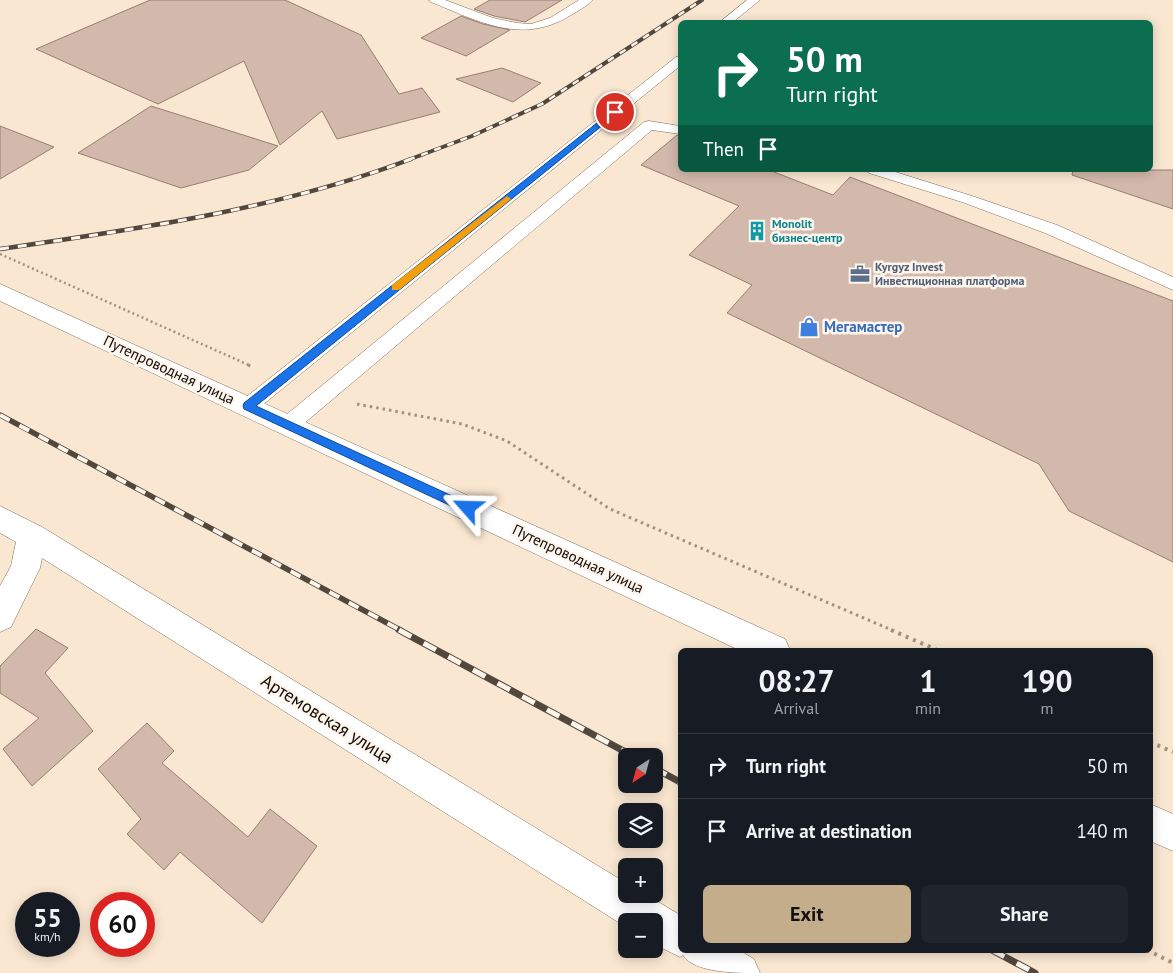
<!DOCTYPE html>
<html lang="en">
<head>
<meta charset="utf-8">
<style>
  :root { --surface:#171b24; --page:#20242c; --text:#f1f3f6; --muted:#9ea1a6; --line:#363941; --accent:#c4ad8b }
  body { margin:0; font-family:"PT Sans",sans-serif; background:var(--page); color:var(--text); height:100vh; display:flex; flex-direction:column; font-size:19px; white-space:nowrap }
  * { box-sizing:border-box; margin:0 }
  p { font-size:16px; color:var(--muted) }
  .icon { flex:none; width:28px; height:28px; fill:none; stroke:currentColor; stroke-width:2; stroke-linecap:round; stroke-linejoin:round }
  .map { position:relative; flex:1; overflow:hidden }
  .side { position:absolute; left:678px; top:648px; width:475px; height:305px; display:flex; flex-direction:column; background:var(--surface); border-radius:8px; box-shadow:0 2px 12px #0003 }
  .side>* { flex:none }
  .hud { position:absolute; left:678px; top:20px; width:475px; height:152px; border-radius:8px; box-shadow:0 2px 12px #0003; background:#0b6e4f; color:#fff; overflow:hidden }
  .needle { width:32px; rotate:216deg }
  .buttons { position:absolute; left:618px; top:748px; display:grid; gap:10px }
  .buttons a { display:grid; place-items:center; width:45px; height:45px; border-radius:8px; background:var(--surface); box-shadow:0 2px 12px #0003; font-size:25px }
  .speed { position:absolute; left:15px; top:892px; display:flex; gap:10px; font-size:25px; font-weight:700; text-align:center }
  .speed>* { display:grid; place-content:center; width:65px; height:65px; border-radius:50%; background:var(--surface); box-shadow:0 2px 12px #0003; line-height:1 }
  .speed small { font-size:12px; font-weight:400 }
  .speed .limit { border:8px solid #d22; background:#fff; color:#111 }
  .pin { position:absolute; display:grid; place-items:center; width:42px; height:42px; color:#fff; margin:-21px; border:2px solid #fff; border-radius:50%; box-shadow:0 1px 5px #0007 }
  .me { position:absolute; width:55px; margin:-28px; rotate:295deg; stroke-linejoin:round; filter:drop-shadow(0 0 4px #0008) }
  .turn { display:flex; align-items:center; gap:18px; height:105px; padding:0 25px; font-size:22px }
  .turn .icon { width:65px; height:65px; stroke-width:2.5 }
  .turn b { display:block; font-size:35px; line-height:42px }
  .then { display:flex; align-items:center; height:48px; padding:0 25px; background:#0003; gap:10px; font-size:19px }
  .eta { display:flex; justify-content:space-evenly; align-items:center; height:85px; text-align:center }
  .eta b { font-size:30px; font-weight:600; line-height:35px }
  .primary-button { display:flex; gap:10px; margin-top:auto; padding:10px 25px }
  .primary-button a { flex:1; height:58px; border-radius:8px; background:var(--accent); color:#111; font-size:20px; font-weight:600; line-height:58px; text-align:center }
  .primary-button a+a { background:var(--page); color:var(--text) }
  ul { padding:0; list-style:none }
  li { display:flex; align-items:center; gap:15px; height:65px; padding:0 25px; border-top:1px solid var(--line) }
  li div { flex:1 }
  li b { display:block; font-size:19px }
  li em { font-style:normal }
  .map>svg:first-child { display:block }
</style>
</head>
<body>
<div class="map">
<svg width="1173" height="973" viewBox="0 0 1173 973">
  <rect width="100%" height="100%" fill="#fae7d1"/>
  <g fill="#d3b8ac" stroke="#987e72">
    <path d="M150,0H285L361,35L399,94L422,88L440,112L337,139L322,111L280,145L244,61L158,104L36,49Z"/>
    <path d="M490,0H562L525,22L494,16L474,9Z"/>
    <path d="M461,16L483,24L510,30L466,56L421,38Z"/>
    <path d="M502,68L541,83L513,102L456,79Z"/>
    <path d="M151,106L278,146L249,170L181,188L78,153Z"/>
    <path d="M0,126L54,147L0,179Z"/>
    <path d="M677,135L680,136V170H769L833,195L850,177L1173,301V562L1069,511L1039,464L727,313L752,285L689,255L739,206L641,165Z"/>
    <path d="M1073,170H1173V209L1072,175Z"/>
    <path d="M36,629L68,648L45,673L93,731L32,786L3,749L39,718L0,693V666Z"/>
    <path d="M147,723L174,751L162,763L248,837L270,809L317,846L262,923L180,852L164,870L127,834L141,819L98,769Z"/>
  </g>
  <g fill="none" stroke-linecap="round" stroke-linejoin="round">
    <defs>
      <g id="lane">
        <path d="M429,0H445L493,18L517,23L531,24L550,18L579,0H593C587,6 578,11 571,15C522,46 478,21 431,2Z"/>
        <path d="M747,0H760L733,22H720Z"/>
        <path d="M680,56V66L255,411L248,414L241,411L238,406L241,401L676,57Z"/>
        <path d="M649,121L680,126V134L652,130L295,431L288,433L281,431L278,425L281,419L644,122Z"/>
        <path d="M867,170H889L972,196L1057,225L1173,277V290L1045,233L962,202L869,173Z"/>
      </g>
      <path id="street" d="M0,506L42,527L626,883V894H645L680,915V950H739L754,959L760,973C736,973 694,973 683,955L680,957L654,944V921H626V927L42,558L40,568L11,627L0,632V586L11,566L16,542L0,533Z"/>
      <g id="primary">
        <path d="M0,284L785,639L790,650H739L0,301Z"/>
        <path d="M1150,804L1173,814V851L1150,841Z"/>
      </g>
    </defs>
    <use href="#lane" stroke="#7e6e5a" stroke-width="1"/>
    <use href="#street" stroke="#7e6e5a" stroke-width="1"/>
    <use href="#primary" stroke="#7e6e5a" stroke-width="1"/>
    <path stroke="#a09282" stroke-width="2.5" stroke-dasharray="2 3" stroke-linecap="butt" d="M0,254L251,366"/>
    <g stroke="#a09282" stroke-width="3" stroke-dasharray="2.5 4" stroke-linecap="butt">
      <path d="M248,365L253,367"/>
      <path d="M357,404L462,424L507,441L610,509L894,631"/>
    </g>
    <g stroke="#a09282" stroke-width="4" stroke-dasharray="3 5" stroke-linecap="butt">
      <path d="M891,630L937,650"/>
      <path d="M1150,742L1173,752"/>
      <path d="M1147,950L1173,963"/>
    </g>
    <use href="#lane" fill="#fff" fill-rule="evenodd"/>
    <use href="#street" fill="#fff" fill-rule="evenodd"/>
    <use href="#primary" fill="#fff" fill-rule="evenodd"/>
    <defs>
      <path id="rail-far3" d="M408,160L472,136L542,104L702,0"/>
      <path id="rail-far2" d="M0,249C138,229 280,209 411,159"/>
      <path id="rail-far1" d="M0,415L402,631"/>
      <g id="rail">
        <path d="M399,630L633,756"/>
        <path d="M654,768L680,782"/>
        <path d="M992,950L1035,973"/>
      </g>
    </defs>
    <use href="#rail-far3" stroke="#51473d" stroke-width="4"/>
    <use href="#rail-far2" stroke="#51473d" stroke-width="4.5"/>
    <use href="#rail-far1" stroke="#51473d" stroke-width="5.5"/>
    <use href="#rail" stroke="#51473d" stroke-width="7"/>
    <use href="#rail-far3" stroke="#fef6ed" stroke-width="2.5" stroke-dasharray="7" stroke-linecap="butt"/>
    <use href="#rail-far2" stroke="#fef6ed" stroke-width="3" stroke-dasharray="9" stroke-linecap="butt"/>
    <use href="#rail-far1" stroke="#fef6ed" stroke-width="4" stroke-dasharray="11" stroke-linecap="butt"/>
    <use href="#rail" stroke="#fef6ed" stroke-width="5" stroke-dasharray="14" stroke-linecap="butt"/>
  </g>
  <path fill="#1a73e8" stroke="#114b97" d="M612,111L619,112L256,406L472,505L474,508L472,512H464L244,409L243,406L244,403Z"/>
  <path fill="#f59e0b" d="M507,196L511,199L510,200L399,290H392V285Z"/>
  <defs>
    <symbol id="building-bare" viewBox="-9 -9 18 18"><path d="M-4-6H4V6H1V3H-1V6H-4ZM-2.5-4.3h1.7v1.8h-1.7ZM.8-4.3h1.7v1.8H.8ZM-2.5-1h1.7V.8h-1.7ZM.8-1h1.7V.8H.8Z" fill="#0f9aa8" stroke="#fef6ed" stroke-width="2.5" paint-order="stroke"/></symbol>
    <symbol id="office-bare" viewBox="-9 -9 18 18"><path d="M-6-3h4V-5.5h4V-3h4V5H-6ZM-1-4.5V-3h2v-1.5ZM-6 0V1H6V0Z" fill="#5c6f8a" stroke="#fef6ed" stroke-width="2.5" paint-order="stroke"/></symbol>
    <symbol id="shop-bare" viewBox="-9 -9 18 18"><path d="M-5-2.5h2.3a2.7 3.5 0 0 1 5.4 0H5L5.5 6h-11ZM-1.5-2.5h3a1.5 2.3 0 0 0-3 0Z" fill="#3f7fe0" stroke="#fef6ed" stroke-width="2.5" paint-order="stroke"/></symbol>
  </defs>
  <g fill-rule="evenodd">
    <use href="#building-bare" x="743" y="217" width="28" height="28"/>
    <use href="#office-bare" x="846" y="260" width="28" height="28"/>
    <use href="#shop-bare" x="795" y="313" width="28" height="28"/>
  </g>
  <g text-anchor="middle" stroke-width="5" stroke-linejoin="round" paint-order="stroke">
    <g font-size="12" font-weight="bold" fill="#0d838f" stroke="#fef6ed" text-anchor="start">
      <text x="772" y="228">Monolit<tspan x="772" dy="14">бизнес-центр</tspan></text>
    </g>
    <g font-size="12" font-weight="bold" fill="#4e5e75" stroke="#fef6ed" text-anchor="start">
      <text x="875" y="271">Kyrgyz Invest<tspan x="875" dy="14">Инвестиционная платформа</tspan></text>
    </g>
    <g font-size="15" font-weight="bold" fill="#366cbe" stroke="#fef6ed" text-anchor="start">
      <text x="824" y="332">Мегамастер</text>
    </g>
    <g font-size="15" fill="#110b05" stroke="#fef6ed">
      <text transform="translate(169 370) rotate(25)" y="5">Путепроводная улица</text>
      <text transform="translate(578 559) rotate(25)" y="5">Путепроводная улица</text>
    </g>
    <g font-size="18" fill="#110b05" stroke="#fef6ed">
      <text transform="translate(327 719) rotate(32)" y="6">Артемовская улица</text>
    </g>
  </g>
</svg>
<div class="buttons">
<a><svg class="needle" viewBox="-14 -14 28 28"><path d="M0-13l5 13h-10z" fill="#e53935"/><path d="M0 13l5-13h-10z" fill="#9ea1a6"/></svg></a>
<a><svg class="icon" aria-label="layers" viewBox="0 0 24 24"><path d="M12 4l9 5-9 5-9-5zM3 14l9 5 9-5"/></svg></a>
<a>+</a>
<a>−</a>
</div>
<div class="speed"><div>55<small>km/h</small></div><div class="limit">60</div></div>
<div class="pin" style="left:615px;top:112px;background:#d93025"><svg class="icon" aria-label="arrive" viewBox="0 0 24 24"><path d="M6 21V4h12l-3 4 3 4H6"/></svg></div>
<svg class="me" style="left:468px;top:508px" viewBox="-20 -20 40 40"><path d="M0-17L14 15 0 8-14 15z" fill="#1a73e8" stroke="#fff" stroke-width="4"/></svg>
<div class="hud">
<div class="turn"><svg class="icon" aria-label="right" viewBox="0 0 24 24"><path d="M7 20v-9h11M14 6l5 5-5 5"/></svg><div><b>50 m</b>Turn right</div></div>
<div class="then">Then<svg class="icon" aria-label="arrive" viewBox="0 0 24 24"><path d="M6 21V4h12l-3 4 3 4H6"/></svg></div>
</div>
<section class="side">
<div class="eta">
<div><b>08:27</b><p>Arrival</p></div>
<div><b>1</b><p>min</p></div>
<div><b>190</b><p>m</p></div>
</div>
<ul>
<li><svg class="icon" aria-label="right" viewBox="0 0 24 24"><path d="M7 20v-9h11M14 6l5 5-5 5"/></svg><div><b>Turn right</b></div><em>50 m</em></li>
<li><svg class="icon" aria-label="arrive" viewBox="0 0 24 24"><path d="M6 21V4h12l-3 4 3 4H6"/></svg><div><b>Arrive at destination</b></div><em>140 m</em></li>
</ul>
<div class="primary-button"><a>Exit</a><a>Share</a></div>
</section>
</div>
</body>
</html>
